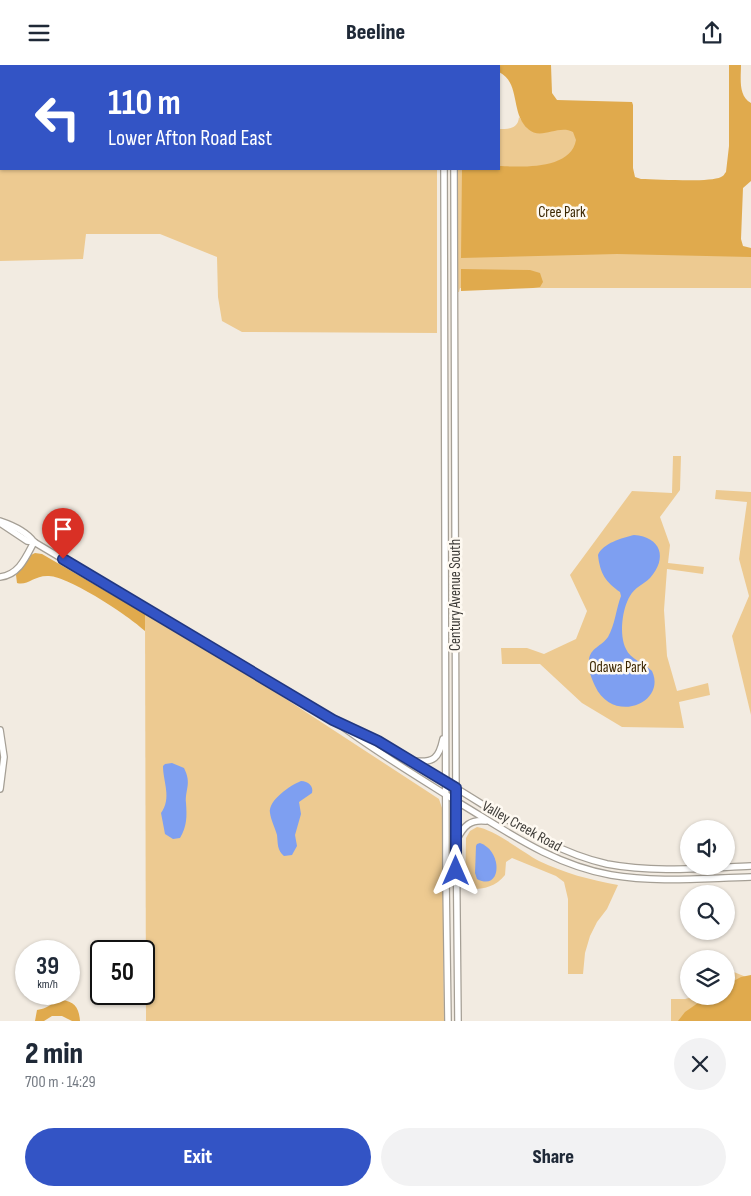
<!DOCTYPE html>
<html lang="en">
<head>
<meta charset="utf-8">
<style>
  :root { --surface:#fff; --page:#f2f2f3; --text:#1f2937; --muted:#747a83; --accent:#3354c5 }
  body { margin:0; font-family:"Sofia Sans Condensed",sans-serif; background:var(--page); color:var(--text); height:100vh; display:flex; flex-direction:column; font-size:19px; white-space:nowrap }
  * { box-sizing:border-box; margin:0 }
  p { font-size:16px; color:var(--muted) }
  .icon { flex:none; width:28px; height:28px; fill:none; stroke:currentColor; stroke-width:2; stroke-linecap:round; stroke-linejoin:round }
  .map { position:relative; height:956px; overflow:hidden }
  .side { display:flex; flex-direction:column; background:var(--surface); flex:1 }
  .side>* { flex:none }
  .hud { position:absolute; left:0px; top:0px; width:500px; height:105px; box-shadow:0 1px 4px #0004; background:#3354c5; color:#fff; overflow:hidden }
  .fabs { position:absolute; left:680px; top:755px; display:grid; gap:10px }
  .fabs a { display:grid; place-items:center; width:55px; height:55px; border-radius:50%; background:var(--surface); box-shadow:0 1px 4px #0004; font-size:25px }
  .speed { position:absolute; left:15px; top:875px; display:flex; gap:10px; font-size:25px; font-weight:700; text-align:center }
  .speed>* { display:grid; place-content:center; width:65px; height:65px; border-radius:50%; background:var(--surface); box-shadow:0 1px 4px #0004; line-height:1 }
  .speed small { font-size:12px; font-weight:400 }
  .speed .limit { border:2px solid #111; border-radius:8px; background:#fff; color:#111 }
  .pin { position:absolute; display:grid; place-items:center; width:42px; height:42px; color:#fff; margin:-51px -21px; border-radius:50% 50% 50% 0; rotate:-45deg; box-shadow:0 0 5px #0007 }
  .pin .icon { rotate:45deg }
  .me { position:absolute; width:55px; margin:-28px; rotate:0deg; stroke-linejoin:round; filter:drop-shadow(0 0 4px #0008) }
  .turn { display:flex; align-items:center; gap:18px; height:105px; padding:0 25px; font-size:22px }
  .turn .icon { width:65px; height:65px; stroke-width:2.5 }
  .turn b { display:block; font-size:35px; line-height:42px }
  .round { display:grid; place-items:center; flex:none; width:52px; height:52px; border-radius:26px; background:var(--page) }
  .overview { display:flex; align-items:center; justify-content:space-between; height:85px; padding:0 25px }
  h1 { font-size:30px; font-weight:800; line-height:38px }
  .button { display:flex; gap:10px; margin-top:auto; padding:10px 25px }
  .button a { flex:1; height:58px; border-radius:30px; background:var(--accent); color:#fff; font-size:20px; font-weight:800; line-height:58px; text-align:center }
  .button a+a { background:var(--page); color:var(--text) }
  header { display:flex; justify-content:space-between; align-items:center; height:65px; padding:0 25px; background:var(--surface); font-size:22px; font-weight:800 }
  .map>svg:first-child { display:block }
</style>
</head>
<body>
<header><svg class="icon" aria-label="menu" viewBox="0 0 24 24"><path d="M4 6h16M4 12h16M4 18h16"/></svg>Beeline<svg class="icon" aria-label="share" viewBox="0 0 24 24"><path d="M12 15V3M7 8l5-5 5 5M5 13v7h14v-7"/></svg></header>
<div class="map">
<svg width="751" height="956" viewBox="0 0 751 956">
  <rect width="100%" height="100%" fill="#f2ebe1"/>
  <g fill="#edca91">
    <path d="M0,0L94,1H1V104H437V268L242,267L222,256L218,232L217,192L160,169H86L83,194L0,196Z"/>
    <path d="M553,39L631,116L738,191H751V223H460L459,227H458L457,104H499V64C509,64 518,64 519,52L528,64Z"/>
    <path d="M673,391H681L680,425L660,452L670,480L668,498L704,502L703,509L667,504L664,545L667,591L677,626L708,618L710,630L679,637L684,663L622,662L582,638L540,599H502L501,583H527L544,589L576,574L587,546L570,510L632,426L672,428Z"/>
    <path d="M716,425L751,427V650L732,571L749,531L739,494L747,437L715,434Z"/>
    <path d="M145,549L269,623L439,734L442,743L444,956H146Z"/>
    <path d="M477,762C493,764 523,787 539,796C564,808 590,815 618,820L607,844L597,857L590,871L585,888L583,909H568V834L564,817L556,811L512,793L506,797L505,810C495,823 480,825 465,824L466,773L470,766Z"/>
    <path d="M729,905L751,914V956H671V934H685L697,931H726V909Z"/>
  </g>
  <g fill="#e0aa4d">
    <path d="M473,0H551L552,28L557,35L632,37L633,40V103L635,112L641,114C657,114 709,118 721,112C724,111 724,109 726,107L729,81V0H741C741,13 738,31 751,38V116L743,123L741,174L743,181L751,183V192L617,189L461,193L462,104H499V101C521,102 571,105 576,75L573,67C558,59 541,76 528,64C510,48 521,18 499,7V1Z"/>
    <path d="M461,204L530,205L540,208L543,217L540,222L533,223L461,226Z"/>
    <path d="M35,488L42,489L145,549V566C129,551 70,512 49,511C34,510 28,521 17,518L16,510L31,490Z"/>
    <path d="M751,910V956H678L685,947L708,931H726V920L741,912Z"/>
    <path d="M61,935C75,936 79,943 80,956H72L62,951H52L44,956H35L37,945C51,943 52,936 61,935Z"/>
  </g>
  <g fill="#7e9ff1">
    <path d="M634,470C661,472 668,493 650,513C644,519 634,523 630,531C622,544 619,570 626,584C630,594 644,598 652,606C667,638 613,660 595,621C591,612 588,605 589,595C590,583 602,581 608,572C615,560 616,544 621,531L620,527C606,517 600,509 598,490C603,478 622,473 634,470Z"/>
    <path d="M172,698L184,703C192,719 185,724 186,738C187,752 187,761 180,773L173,774L165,769L161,748C172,733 163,717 163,701L165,699Z"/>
    <path d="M301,716C308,716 314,721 312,728L299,737L301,749L295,770L297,781L292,790L284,791C277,785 278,779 277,770C275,763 271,755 270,748C268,735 291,720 301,716Z"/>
    <path d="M480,778C503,786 502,827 477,814L475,808L476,781L477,779Z"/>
  </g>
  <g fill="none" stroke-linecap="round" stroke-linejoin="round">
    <defs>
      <g id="secondary">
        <path d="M444,1V0"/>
        <path d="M454,1V0"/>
        <path d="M444,104L446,817L448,956"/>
        <path d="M454,104L456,746L458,956"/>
        <path d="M0,456C12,460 27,467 34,477L310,641C339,658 369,670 397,687C427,705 456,723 485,741C524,765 562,789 607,799C654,808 704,803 751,801"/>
        <path d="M0,458L27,476L34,477"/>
        <path d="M0,512C19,510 26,492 34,477"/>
        <path d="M343,662C381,690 421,714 461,739C509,768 554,800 611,810C657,818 705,813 751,812"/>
        <path d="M0,665L4,692L0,724"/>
        <path d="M414,696C434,698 439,693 443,674"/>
        <path d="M457,774C464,761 470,754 486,756"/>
      </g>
    </defs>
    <use href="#secondary" stroke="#a59f95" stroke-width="8"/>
    <use href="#secondary" stroke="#fff" stroke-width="5.5"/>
  </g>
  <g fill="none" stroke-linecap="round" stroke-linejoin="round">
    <defs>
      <path id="route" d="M63,494L333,655L378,676L456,723V806"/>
    </defs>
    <use href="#route" stroke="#213780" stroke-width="12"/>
    <use href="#route" stroke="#3354c5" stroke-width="9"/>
  </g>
  <g text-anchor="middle" stroke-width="5" stroke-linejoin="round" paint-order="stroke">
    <g font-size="15" fill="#3b2600" stroke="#fef9f1">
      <text x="562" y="152">Cree Park</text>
      <text x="618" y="607">Odawa Park</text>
    </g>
    <g font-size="15" fill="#3e3c38" stroke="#fef9f1">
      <text transform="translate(455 530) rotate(-90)" y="5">Century Avenue South</text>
      <text transform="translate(522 761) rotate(29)" y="5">Valley Creek Road</text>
    </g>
  </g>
</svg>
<div class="fabs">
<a><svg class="icon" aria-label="sound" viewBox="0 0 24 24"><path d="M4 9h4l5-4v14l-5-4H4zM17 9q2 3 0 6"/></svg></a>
<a><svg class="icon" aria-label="search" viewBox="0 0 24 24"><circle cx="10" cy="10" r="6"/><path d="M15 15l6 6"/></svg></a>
<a><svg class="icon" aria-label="layers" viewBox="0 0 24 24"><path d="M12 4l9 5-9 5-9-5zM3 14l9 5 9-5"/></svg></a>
</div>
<div class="speed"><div>39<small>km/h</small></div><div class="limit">50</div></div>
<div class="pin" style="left:63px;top:494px;background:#d93025"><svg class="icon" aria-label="arrive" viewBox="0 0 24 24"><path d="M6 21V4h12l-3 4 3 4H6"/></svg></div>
<svg class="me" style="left:456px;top:806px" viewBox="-20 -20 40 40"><path d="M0-17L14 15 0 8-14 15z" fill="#3354c5" stroke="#fff" stroke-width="4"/></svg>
<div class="hud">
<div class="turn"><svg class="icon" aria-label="left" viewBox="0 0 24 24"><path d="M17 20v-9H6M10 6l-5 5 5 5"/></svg><div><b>110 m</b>Lower Afton Road East</div></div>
</div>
</div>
<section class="side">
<div class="overview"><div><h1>2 min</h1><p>700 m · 14:29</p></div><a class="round"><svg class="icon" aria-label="close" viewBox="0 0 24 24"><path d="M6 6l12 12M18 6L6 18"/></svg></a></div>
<div class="button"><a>Exit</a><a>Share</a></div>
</section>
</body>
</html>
